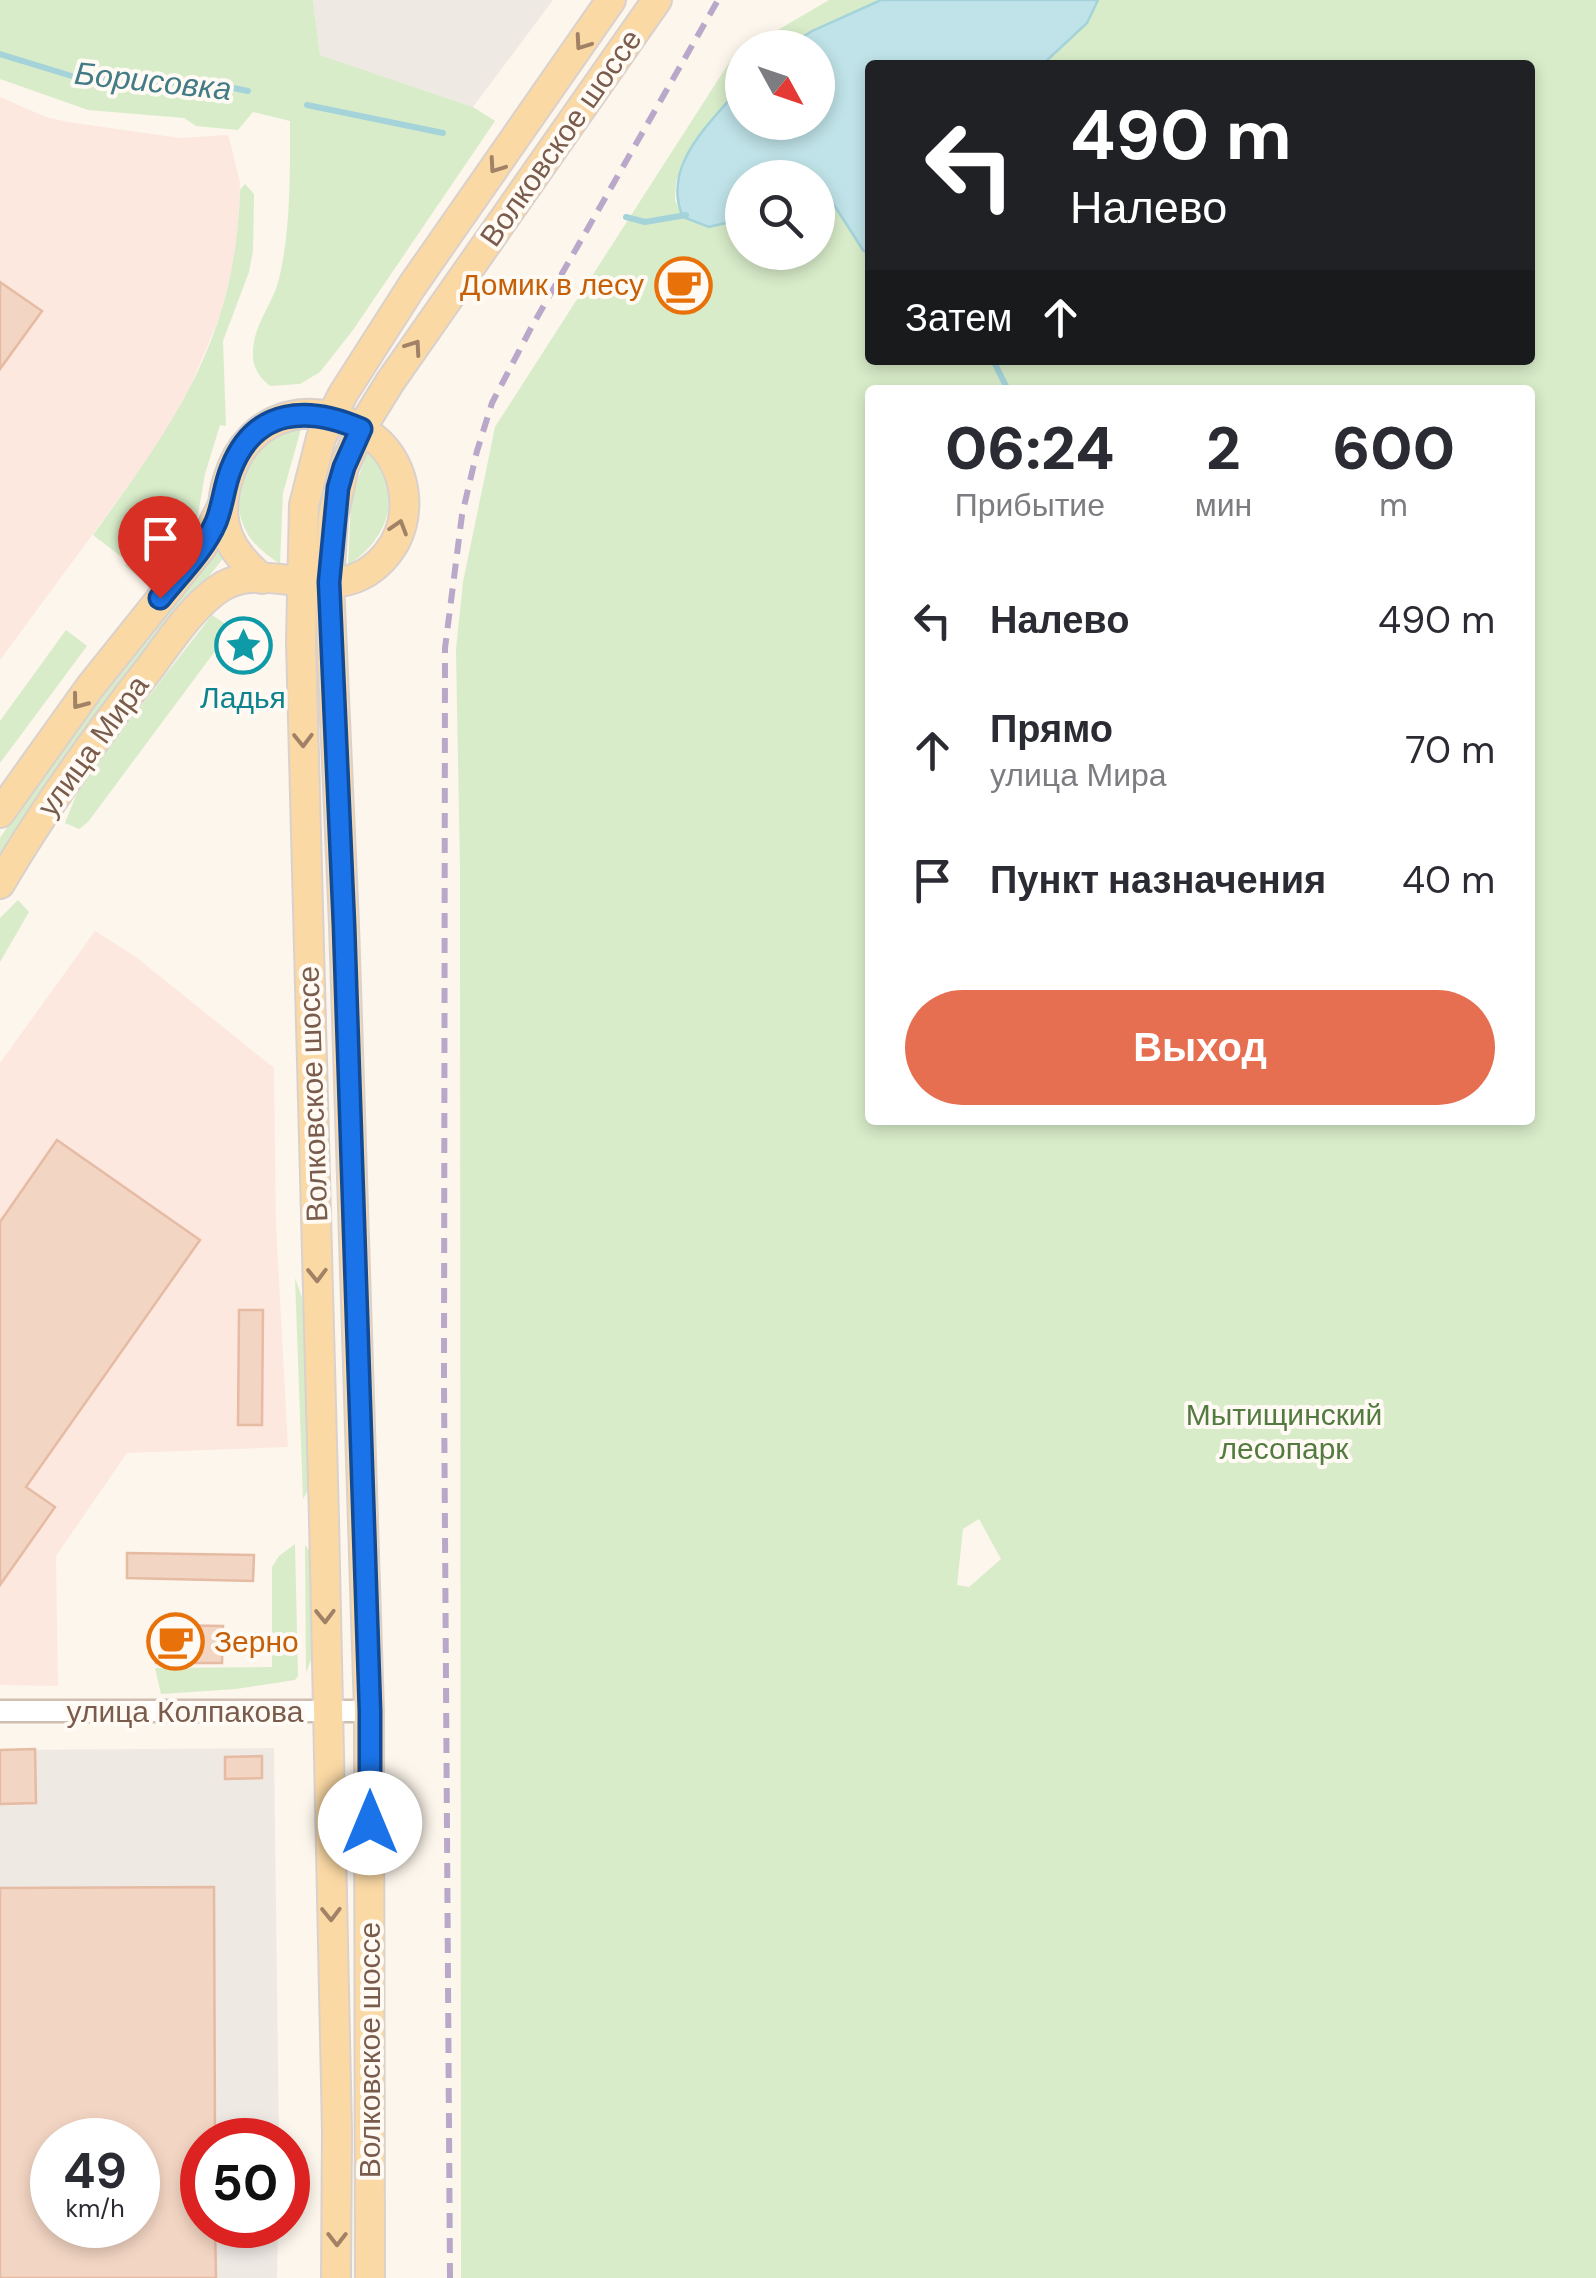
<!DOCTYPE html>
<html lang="ru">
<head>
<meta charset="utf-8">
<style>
  :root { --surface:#fff; --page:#f7f7f7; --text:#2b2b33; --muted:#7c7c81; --accent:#e76f51 }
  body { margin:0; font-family:"DM Sans",sans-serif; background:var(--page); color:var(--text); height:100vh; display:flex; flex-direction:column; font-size:38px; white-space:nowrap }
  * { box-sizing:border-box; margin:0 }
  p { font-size:32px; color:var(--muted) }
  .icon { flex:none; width:55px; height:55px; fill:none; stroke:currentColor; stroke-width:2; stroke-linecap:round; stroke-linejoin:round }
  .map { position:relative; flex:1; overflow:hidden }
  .sheet { position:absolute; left:865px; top:385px; width:670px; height:740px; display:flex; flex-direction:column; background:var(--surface); border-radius:10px; box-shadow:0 5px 15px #0003 }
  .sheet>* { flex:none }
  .banner { position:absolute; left:865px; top:60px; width:670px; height:305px; border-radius:10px; box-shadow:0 5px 15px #0003; background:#202124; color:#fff; overflow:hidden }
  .needle { width:65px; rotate:130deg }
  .tools { position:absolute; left:725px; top:30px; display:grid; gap:20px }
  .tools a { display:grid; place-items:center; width:110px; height:110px; border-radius:50%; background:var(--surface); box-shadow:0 5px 15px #0003; font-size:50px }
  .speed { position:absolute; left:30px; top:2118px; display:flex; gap:20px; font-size:50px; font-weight:700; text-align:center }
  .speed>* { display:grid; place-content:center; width:130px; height:130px; border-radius:50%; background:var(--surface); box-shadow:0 5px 15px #0003; line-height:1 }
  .speed small { font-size:25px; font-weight:400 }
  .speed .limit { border:15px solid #d22; background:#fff; color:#111 }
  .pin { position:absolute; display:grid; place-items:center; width:85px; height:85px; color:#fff; margin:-102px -42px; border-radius:50% 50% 50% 0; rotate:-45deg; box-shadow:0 0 10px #0007 }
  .pin .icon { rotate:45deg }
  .me { position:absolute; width:110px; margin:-55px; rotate:0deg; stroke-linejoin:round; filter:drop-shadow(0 0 8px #0008) }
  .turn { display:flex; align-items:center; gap:35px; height:210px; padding:0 40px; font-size:45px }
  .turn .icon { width:130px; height:130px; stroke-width:2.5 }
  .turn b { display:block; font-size:70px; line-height:85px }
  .then { display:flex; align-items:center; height:95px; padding:0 40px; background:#0003; gap:20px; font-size:38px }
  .eta { display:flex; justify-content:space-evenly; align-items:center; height:170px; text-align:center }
  .eta b { font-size:60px; font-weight:800; line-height:70px }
  .button { display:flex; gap:20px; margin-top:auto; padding:20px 40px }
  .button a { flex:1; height:115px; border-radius:60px; background:var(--accent); color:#fff; font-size:40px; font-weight:800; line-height:115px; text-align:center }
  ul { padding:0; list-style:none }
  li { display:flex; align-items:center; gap:30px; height:130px; padding:0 40px }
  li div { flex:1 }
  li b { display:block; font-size:38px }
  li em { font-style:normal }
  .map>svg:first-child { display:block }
</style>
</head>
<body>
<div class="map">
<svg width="1596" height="2278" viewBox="0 0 1596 2278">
  <rect width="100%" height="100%" fill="#fdf6ec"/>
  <g fill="#fde8e0">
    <path d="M0,97L46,117L68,122L180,138L226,135L229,137L240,183L237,247L221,313L183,404L154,451L0,660Z"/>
    <path d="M95,931L136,957L274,1068L276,1225L288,1447L127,1453L56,1556L58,1686L0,1685V1063Z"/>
  </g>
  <g fill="#efe9e4" fill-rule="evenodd">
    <path d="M313,0H553L473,107L320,55Z"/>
    <path d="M274,1748L279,2140H202V2225H278L277,2278H0V1750ZM52,2140H138V2225H52Z"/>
  </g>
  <g fill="#d8ecc9" fill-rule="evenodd">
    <path d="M0,0H313L320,55L473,107L495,121L353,330L320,372L300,384L270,386C259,377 252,367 253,352C253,325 273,304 279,279C291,229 290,172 290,121L253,112L238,130L196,126L184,118L88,110L0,79Z"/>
    <path d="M829,0H881L812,31L787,47L747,48Z"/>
    <path d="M1098,0H1596V2278H461L460,870L456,649L463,582L495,427L734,55L742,50V85L690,147L676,181L675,200L683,217L709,227L742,219V252H818V197H829L863,250L870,255V360H1530V65H1042L1087,23ZM870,390H1530V1120H870ZM979,1519L1001,1559L969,1587L957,1585L963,1529Z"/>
    <path d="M245,184L254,194L253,251L249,272L223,341L226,426L220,425L205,474L197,520L173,554L163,552L140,578L125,566L127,561L93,535C176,421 236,337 240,190Z"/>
    <path d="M301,429L283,493L280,564C268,556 253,545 246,531C223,486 256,437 301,429Z"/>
    <path d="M368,448C403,491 392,536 348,565L351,501Z"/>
    <path d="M220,547L225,556L125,682L0,863V838L44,772L114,678Z"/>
    <path d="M212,615L230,627V631L88,822L79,829L65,823L81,783Z"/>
    <path d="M66,630L87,646L0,763V721Z"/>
    <path d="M18,900L29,912L0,962V918Z"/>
    <path d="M295,1278L305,1306L311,1485L303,1499Z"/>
    <path d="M295,1544L298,1676L295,1680L236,1689L161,1694L155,1668L272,1667V1567L279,1556Z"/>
    <path d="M305,1545L311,1553L313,1654L306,1673Z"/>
  </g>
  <path fill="#bfe3e8" stroke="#a5d3da" stroke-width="2.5" d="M881,0H1098L1087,23L1042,65H870V255L863,250L829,197H818V178H742V219L709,227L683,217C660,165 712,122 742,85V122H818V48L787,47L812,31Z"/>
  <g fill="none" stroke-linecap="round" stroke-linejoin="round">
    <g stroke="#a5d3da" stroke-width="6">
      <path d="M0,54L75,77L224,86L248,91"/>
      <path d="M307,105L443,133"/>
      <path d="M626,217L645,222L686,215"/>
      <path d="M993,360L1008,390"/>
    </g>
  </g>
  <g fill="#f3d5c3" stroke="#e6bba3" stroke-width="2.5" fill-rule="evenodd">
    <path d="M0,282L42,311L0,369Z"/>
    <path d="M57,1140L200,1240L26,1487L55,1507L0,1585V1222Z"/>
    <path d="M239,1310H263L262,1425H238Z"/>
    <path d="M127,1553L254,1555L253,1581L127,1578Z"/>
    <path d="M156,1625L223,1626L222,1663H156Z"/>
    <path d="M35,1749L36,1803L0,1804V1750Z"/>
    <path d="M262,1756V1778L225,1779V1757Z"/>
    <path d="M214,1887L215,2140H202V2225H215L216,2278H0V1888ZM52,2140H138V2225H52Z"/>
  </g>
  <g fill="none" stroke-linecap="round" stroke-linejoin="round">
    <defs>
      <path id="minor" d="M0,1711H369"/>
      <g id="major">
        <path d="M0,813L90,687L202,547L223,504"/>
        <path d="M0,884C45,807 97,735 152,665C172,638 194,604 223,586C272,558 339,614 387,554C415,520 408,465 374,438C320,395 248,410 228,479C222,498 221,519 229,538C236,555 250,567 262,579"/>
        <path d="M336,2278L337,2132L324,1520L301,642L304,505L321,438L343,394L412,286L611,0"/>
        <path d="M370,2278L369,1711L344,925L329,582L333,517L344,467L361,429L390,382L657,0"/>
      </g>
    </defs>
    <use href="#minor" stroke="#d1beb0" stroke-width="25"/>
    <use href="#major" stroke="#dad1cd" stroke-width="32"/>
    <use href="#minor" stroke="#fff" stroke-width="20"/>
    <use href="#major" stroke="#fbd9a5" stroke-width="28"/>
    <path stroke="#b9a8c9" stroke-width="6" stroke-dasharray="15 10" stroke-linecap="butt" d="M450,2278L444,1384L445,648L462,515L477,451L492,403L531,328L718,0"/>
  </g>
  <defs><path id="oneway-chevron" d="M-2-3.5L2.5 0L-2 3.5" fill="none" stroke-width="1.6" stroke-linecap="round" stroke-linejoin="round" transform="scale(2.5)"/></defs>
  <g stroke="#a18267">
    <use href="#oneway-chevron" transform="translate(582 43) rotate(125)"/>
    <use href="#oneway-chevron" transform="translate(496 166) rotate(125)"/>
    <use href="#oneway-chevron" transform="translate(414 347) rotate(-55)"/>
    <use href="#oneway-chevron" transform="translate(399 527) rotate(-73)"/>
    <use href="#oneway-chevron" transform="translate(79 702) rotate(127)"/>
    <use href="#oneway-chevron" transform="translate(303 740) rotate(89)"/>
    <use href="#oneway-chevron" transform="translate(317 1275) rotate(89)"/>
    <use href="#oneway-chevron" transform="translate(325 1616) rotate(89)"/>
    <use href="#oneway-chevron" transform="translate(331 1914) rotate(89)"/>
    <use href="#oneway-chevron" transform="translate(337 2239) rotate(90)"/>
  </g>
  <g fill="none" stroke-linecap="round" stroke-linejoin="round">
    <defs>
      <path id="route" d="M160,598C179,574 204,550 216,522C223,505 224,486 231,469C255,407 309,406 361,429L344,467L338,488L329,582L344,925L370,1711V1823"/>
    </defs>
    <use href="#route" stroke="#114b97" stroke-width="25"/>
    <use href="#route" stroke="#1a73e8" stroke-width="18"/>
  </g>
  <defs>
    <symbol id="cafe-ring" viewBox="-11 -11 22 22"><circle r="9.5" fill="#fffaf3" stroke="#e8710a" stroke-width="1.5"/><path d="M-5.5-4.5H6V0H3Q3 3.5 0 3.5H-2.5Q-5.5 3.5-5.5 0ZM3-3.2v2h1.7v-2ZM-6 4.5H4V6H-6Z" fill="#e8710a"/></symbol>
    <symbol id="sight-ring" viewBox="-11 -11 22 22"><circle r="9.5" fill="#fffaf3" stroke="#0f9aa8" stroke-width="1.5"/><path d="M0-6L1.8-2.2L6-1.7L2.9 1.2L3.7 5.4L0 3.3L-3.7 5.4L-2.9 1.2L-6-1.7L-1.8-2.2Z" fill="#0f9aa8"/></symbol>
  </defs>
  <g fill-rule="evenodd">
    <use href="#cafe-ring" x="652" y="254" width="63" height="63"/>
    <use href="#sight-ring" x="212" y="614" width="63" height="63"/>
    <use href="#cafe-ring" x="144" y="1610" width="63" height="63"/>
  </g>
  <g text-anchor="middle" stroke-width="8" stroke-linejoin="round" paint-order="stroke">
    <g font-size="30" fill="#7a5c4d" stroke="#fffaf3">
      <text transform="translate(561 138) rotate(-55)" y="10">Волковское шоссе</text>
      <text transform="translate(93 746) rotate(-54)" y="10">улица Мира</text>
      <text transform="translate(313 1094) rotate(-92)" y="10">Волковское шоссе</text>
      <text x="185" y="1722">улица Колпакова</text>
      <text transform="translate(370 2050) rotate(-90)" y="10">Волковское шоссе</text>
    </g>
    <g font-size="30" fill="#c56008" stroke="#fffaf3" text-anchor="end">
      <text x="644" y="295">Домик в лесу</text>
      <text x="214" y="1652" text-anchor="start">Зерно</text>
    </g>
    <g font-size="30" fill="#0d838f" stroke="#fffaf3">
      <text x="243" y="708">Ладья</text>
    </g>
    <g font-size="30" fill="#537a41" stroke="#fffaf3">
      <text x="1284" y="1425">Мытищинский<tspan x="1284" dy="34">лесопарк</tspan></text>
    </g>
    <g font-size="32" font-style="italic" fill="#437c86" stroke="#fffaf3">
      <text transform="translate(153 81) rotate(6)" y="11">Борисовка</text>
    </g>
  </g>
</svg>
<div class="tools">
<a><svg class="needle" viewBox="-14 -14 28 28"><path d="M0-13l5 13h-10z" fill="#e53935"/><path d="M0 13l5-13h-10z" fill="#7c7c81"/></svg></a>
<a><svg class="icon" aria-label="search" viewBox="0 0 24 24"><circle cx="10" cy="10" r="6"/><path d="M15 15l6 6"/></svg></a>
</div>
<div class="speed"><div>49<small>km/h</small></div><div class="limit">50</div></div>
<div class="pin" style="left:160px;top:598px;background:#d93025"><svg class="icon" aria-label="arrive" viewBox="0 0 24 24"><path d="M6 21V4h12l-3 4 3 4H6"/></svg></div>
<svg class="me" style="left:370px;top:1823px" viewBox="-20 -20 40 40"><circle r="19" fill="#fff"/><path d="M0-13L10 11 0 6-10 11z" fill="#1a73e8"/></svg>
<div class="banner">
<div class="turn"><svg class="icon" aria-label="left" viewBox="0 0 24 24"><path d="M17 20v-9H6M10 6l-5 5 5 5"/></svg><div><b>490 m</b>Налево</div></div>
<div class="then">Затем<svg class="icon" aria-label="ahead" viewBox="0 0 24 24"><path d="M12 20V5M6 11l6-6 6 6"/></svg></div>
</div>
<section class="sheet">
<div class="eta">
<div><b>06:24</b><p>Прибытие</p></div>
<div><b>2</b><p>мин</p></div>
<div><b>600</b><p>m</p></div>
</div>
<ul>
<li><svg class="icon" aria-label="left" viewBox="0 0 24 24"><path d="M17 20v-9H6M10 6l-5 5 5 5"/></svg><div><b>Налево</b></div><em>490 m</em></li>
<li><svg class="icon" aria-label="ahead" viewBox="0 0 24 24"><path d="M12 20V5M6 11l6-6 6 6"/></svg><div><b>Прямо</b><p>улица Мира</p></div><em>70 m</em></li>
<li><svg class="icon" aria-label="arrive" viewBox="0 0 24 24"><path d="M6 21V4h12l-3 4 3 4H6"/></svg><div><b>Пункт назначения</b></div><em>40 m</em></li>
</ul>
<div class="button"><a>Выход</a></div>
</section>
</div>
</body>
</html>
